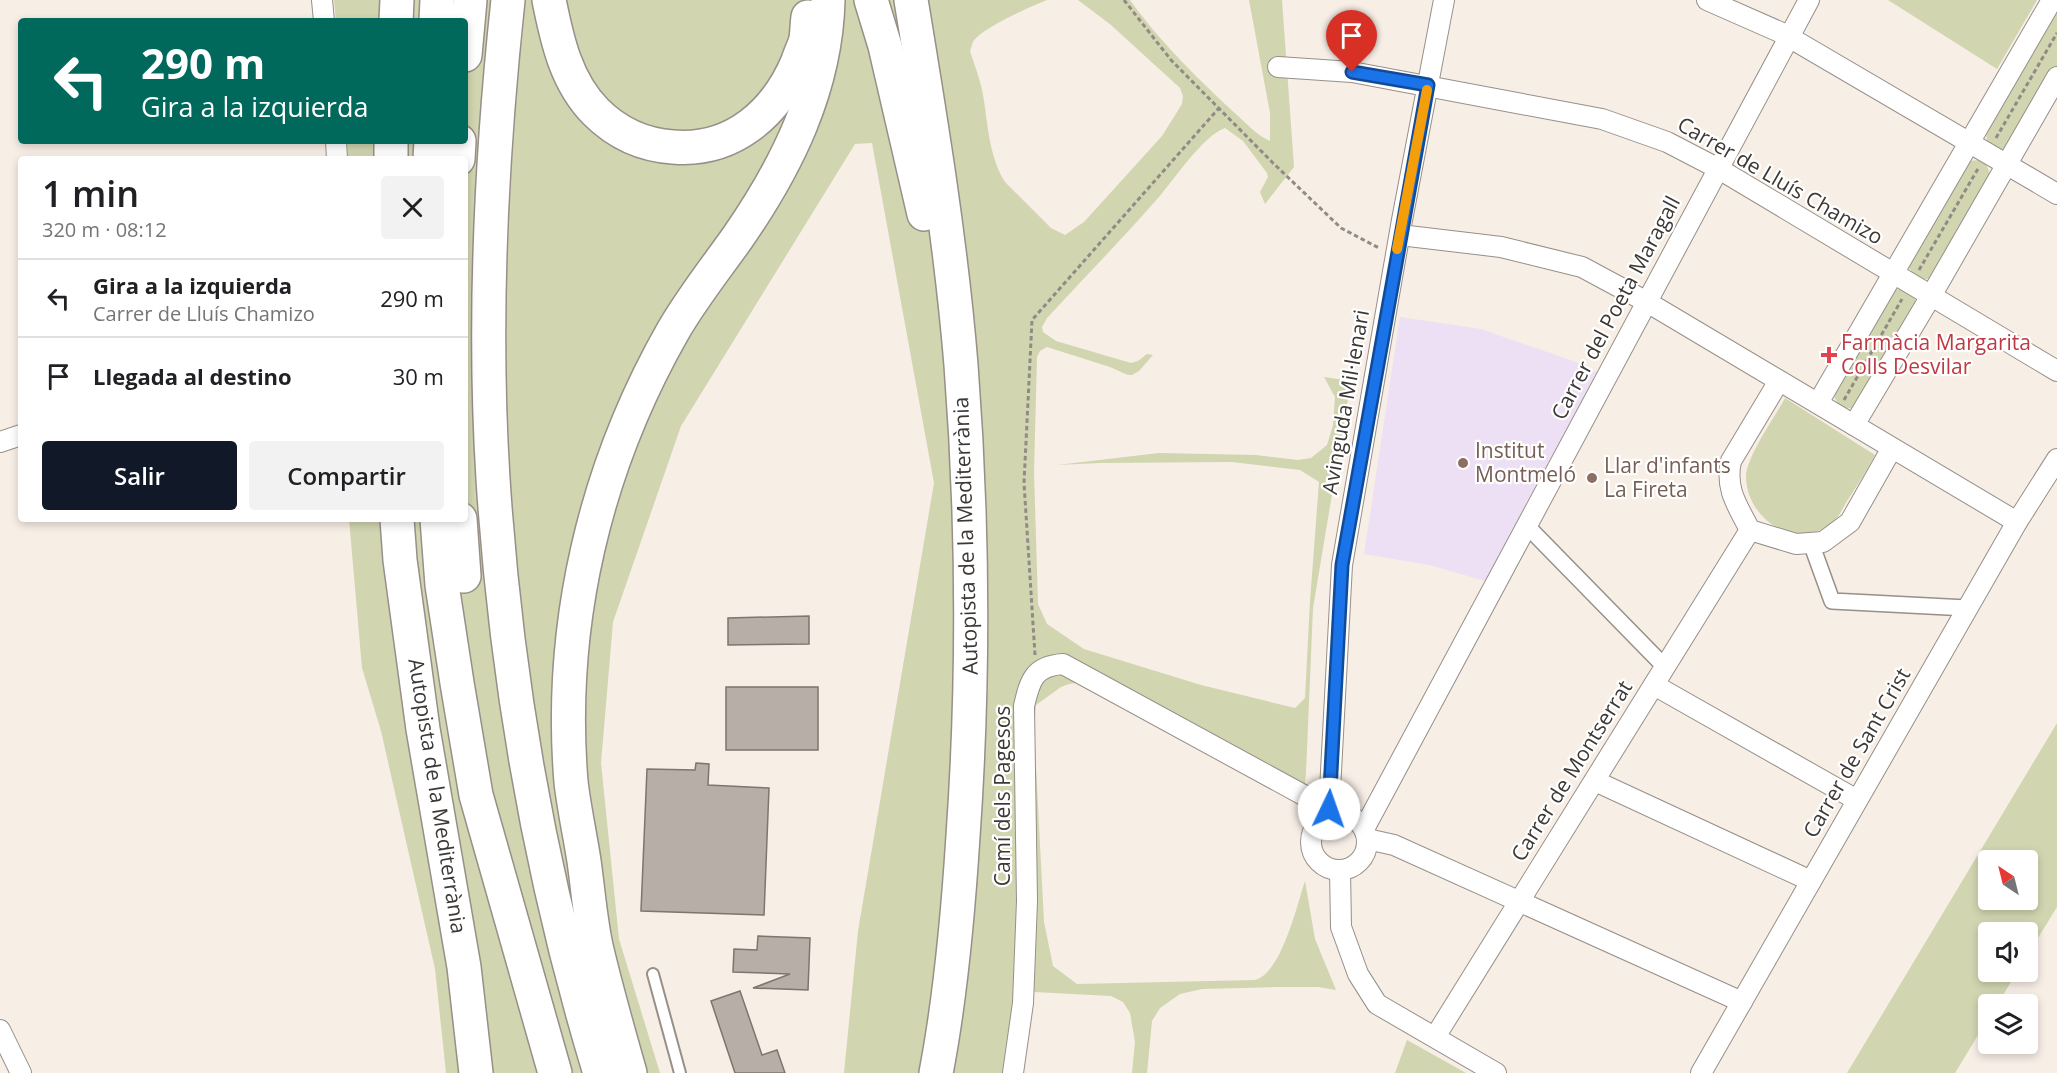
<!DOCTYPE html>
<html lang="es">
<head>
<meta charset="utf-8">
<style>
  :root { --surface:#fff; --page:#f2f2f2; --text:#202124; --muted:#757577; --line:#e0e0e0; --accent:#111827 }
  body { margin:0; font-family:"Open Sans",sans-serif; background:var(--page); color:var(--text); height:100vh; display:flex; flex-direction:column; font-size:22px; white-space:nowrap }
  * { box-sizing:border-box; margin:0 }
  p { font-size:20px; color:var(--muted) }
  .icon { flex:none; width:33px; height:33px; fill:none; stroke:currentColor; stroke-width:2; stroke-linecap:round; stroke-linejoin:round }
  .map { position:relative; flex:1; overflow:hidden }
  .details { position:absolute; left:18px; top:156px; width:450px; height:366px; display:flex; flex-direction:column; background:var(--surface); border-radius:6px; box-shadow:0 3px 9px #0003 }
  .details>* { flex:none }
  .guide { position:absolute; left:18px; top:18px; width:450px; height:126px; border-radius:6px; box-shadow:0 3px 9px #0003; background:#00695c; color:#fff; overflow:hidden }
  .needle { width:39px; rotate:325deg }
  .buttons { position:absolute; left:1978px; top:850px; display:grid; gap:12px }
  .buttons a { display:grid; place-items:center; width:60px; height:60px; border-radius:6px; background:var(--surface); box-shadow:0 3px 9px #0003; font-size:30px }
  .pin { position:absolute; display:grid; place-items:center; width:51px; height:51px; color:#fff; margin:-62px -26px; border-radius:50% 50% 50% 0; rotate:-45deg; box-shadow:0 0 6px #0007 }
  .pin .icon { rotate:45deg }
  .me { position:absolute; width:66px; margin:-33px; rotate:3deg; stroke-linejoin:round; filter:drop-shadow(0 0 4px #0008) }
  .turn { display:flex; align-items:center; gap:21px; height:126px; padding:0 24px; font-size:27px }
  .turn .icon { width:78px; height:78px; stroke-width:2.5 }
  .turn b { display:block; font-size:42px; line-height:51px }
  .round { display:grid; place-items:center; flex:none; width:63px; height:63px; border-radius:6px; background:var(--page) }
  .overview { display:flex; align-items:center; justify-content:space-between; height:102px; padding:0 24px }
  h1 { font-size:36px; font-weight:600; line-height:45px }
  .cta { display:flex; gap:12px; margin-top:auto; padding:12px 24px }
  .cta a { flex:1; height:69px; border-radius:6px; background:var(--accent); color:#fff; font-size:24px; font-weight:600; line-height:69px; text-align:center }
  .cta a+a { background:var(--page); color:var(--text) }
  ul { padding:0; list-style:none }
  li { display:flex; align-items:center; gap:18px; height:78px; padding:0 24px; border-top:2px solid var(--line) }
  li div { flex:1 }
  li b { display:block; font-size:22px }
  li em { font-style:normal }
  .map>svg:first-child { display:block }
</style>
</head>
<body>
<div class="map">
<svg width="2057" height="1073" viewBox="0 0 2057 1073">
  <rect width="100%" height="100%" fill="#f7eee6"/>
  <path fill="#ede0f4" d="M1400,317L1481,329L1573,361L1597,372L1485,581L1429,565L1364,554Z"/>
  <g fill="#d1d5b0" fill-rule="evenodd">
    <path d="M334,0H1047C1032,6 981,28 973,42C972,44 971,48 970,51C975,67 982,84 984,101C988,128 990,158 1005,182L1051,228L1065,235L1084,222L1162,136L1182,104L1183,96L1180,88L1111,25L1078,0H1130C1159,41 1201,82 1238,116C1248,125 1258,136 1270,141V113L1249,0H1282L1294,167L1265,204L1260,192L1268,177L1267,173L1243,141L1225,128C1204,135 1175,178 1159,197C1123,238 1084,278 1047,318L1042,327L1043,332L1056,341L1131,363L1138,361L1147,354L1153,355L1139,371L1132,375H1128L1110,367L1047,347L1040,351L1037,357L1034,472L1038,604L1047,624L1084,649L1201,685L1295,708L1305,698L1310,601L1319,482L1300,470L1232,462L1100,463L1057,465L1159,453L1256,455L1298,460L1311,458L1327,445L1333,425L1335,397L1324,377L1351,381L1313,608L1306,773L1302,810L1294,799L1097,690L1076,683L1069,684L1061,687L1036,705L1034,728L1044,922L1053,966L1077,984L1255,980C1281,974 1297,905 1305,881L1315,939L1336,990L1318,987H1277L1202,989L1180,994L1160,1008L1152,1021L1147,1073H1132L1135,1042L1130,1013L1123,1002L1111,996L1034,992L1022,1073H844L858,931L934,483L872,143L855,144L681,426L613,622L601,763L619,939L660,1073H446L435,969L381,731L362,668L349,519H465V159H348L347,141H465V21H336Z"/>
    <path d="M1888,0H2037L1997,69Z"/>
    <path d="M2057,8V68L2003,152L1987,145L1986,129Z"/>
    <path d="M1978,160C1987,162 1989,169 1990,178L1936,276L1929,279H1918L1909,268L1910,260L1964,167L1970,161Z"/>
    <path d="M1898,289C1912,289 1917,297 1916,310L1855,408C1842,410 1834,403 1833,390L1892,292Z"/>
    <path d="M1785,398L1875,455C1867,470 1858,484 1849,498C1845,504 1841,512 1837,518C1802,555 1746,522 1746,476C1747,456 1775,417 1785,398Z"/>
    <path d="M2057,723V907L2028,954V933H1989V972H2017L1997,1005H1989V1017L1955,1073H1847ZM1989,861H2028V900H1989Z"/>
    <path d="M1407,1040L1466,1073H1395Z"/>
  </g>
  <g fill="#b7afa7" stroke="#7d756e" stroke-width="1.5">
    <path d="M809,616V644L728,645V618Z"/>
    <rect x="726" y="687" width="92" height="63"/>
    <path d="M696,763L709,764L708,785L769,788L764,915L641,911L647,769L695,770Z"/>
    <path d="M758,936L810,938L808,990L753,988L790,974L733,972L734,949L757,950Z"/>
    <path d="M740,991L762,1055L777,1050L785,1073H735L711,1001Z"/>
  </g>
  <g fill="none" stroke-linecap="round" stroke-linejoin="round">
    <defs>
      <path id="service" d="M653,974L680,1073"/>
      <g id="pedestrian">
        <path d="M1527,526L1665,667"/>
        <path d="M1811,543L1832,601L1967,608"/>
      </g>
      <g id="minor">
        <path d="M322,0L324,21"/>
        <path d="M1707,0L1782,33L2057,194"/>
        <path d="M1278,67L1352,72L1602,119L1667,142L1719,169L2057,371"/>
        <path d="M336,141L337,159"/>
        <path d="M1400,235L1501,247L1582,267L1647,302L2017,522"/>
        <path d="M1779,381L1731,461C1725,489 1737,505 1750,530L1796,544L1823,542L1850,522L1892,448"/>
        <path d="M1818,403L2052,0"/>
        <path d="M1854,425L1931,296L2057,77"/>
        <path d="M0,442L21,435"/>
        <path d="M1654,685L1857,800"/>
        <path d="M1595,781L1811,881"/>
        <circle cx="1339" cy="842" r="28"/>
        <path d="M1333,815L1329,809L1342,565L1402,220L1444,0"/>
        <path d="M1364,829L1809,0"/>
        <path d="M1367,839L1394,845L1742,1002"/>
        <path d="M1340,870L1341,927L1358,974L1377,1004L1496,1073"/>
        <path d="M0,1030L21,1073"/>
        <path d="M1435,1037L1750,530"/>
        <path d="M1013,1073L1023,1003L1027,901L1024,706C1030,680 1034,666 1063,664L1329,809"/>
        <path d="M1701,1073L2017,522L2057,459"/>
      </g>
      <g id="motorway">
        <path d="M508,0C491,158 483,320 493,479C506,680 541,880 600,1073"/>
        <path d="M549,0C557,40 566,82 596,112C617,133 643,145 673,147C732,152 776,114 798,61C800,54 804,47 806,39C807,32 807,24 808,17"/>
        <path d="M871,0L885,46L924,214"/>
        <path d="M911,0C931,121 951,243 961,365C973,521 974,680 963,836C958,915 951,995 936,1073"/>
        <path d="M396,21L397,0"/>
        <path d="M436,21L437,0"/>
        <path d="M465,55L470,0"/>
        <path d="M391,159V141"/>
        <path d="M430,159L431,141"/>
        <path d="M458,159L459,141"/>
        <path d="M397,519L400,560L423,729L464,967L476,1073"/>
        <path d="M437,519L442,585L457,683L476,795L555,1073"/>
        <path d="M460,519L464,576"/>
        <path d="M630,1073C618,1031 606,989 596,946C590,918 588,889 584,861C580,835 574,808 571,782C558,624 595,468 673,331C692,298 716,268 738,237C787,166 826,88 828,0"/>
      </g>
    </defs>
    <use href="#service" stroke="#978f88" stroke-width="14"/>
    <use href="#pedestrian" stroke="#978f88" stroke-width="18"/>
    <use href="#minor" stroke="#978f88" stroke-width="22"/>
    <use href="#motorway" stroke="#978f88" stroke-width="36"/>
    <g stroke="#918b86" stroke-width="3" stroke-dasharray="4.5 3" stroke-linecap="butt">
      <path d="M1124,0L1171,60L1273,163L1341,228L1379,248"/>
      <path d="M1996,138L2057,33"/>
      <path d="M1919,270L1979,167"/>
      <path d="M1844,400L1902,299"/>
      <path d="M1035,655L1024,483L1032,320L1219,108"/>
    </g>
    <use href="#service" stroke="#fff" stroke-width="10"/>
    <use href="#pedestrian" stroke="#fff" stroke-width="15"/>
    <use href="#minor" stroke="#fff" stroke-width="20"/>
    <use href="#motorway" stroke="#fff" stroke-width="33"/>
  </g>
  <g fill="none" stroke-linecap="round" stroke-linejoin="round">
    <defs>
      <path id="route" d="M1329,809L1342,565L1428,85L1352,72"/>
    </defs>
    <use href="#route" stroke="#114b97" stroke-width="15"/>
    <use href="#route" stroke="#1a73e8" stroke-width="10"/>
    <path stroke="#f59e0b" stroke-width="10" d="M1397,249L1427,90"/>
  </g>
  <path fill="#e0444e" stroke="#fff" stroke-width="2" d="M1826 346h6v6h6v6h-6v6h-6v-6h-6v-6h6z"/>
  <g fill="#8d6e63" stroke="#fff" stroke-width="2">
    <circle cx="1463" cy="463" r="6"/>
    <circle cx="1592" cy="478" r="6"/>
  </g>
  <g text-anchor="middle" stroke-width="4.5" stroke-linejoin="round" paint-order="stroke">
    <g font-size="21" fill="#3b3835" stroke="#fff">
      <text transform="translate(1780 181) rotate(30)" y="7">Carrer de Lluís Chamizo</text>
      <text transform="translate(1616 308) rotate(-62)" y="7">Carrer del Poeta Maragall</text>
      <text transform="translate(1346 402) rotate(-80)" y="7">Avinguda Mil·lenari</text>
      <text transform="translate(966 536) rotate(-92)" y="7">Autopista de la Mediterrània</text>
      <text transform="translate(1857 753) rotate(-60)" y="7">Carrer de Sant Crist</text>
      <text transform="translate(1572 771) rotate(-58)" y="7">Carrer de Montserrat</text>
      <text transform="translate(437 796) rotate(81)" y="7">Autopista de la Mediterrània</text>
      <text transform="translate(1003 796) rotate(-90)" y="7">Camí dels Pagesos</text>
    </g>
    <g font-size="21" fill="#be3a42" stroke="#fff" text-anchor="start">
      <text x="1841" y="350">Farmàcia Margarita<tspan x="1841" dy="24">Colls Desvilar</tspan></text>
    </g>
    <g font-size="21" fill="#785e54" stroke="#fff" text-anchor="start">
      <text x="1475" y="458">Institut<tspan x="1475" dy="24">Montmeló</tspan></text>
      <text x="1604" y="473">Llar d'infants<tspan x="1604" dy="24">La Fireta</tspan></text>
    </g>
  </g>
</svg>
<div class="buttons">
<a><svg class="needle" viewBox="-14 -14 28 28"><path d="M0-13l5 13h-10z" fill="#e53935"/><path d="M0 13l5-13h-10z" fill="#757577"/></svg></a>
<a><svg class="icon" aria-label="sound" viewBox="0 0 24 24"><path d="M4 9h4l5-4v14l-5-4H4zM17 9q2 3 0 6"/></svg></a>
<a><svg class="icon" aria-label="layers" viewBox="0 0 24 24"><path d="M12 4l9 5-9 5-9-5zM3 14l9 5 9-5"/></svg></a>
</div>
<div class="pin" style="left:1352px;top:72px;background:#d93025"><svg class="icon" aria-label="arrive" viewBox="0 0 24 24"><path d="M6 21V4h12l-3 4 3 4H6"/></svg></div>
<svg class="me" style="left:1329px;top:809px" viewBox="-20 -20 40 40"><circle r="19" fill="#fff"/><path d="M0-13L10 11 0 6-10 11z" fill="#1a73e8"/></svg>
<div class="guide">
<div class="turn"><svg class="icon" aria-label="left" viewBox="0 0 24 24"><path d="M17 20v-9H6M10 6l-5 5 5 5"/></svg><div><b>290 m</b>Gira a la izquierda</div></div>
</div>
<section class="details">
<div class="overview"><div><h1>1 min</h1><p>320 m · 08:12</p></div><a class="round"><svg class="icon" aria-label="close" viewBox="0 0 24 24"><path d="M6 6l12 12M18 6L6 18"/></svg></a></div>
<ul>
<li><svg class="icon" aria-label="left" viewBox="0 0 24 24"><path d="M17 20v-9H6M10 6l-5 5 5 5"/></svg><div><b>Gira a la izquierda</b><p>Carrer de Lluís Chamizo</p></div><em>290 m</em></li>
<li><svg class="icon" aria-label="arrive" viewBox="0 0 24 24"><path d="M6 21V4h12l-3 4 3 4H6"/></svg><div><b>Llegada al destino</b></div><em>30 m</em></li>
</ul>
<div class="cta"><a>Salir</a><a>Compartir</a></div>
</section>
</div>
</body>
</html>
